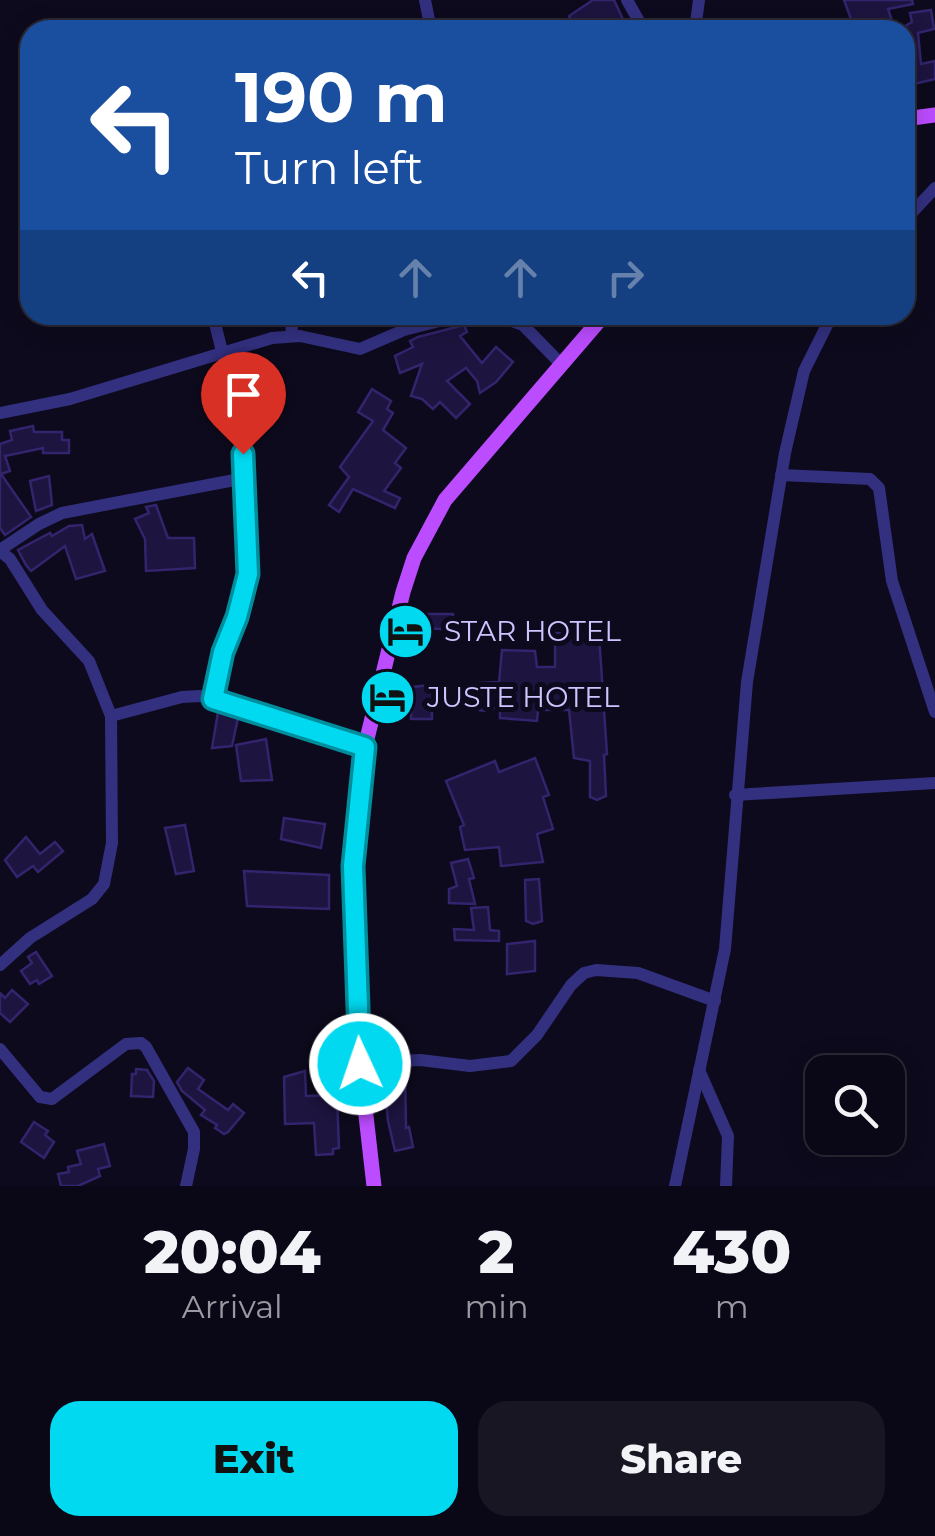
<!DOCTYPE html>
<html lang="en">
<head>
<meta charset="utf-8">
<style>
  :root { --surface:#0a0816; --page:#181623; --text:#f1f3f6; --muted:#999aa1; --line:#2a2935; --accent:#00d9f0 }
  body { margin:0; font-family:Montserrat,sans-serif; background:var(--page); color:var(--text); height:100vh; display:flex; flex-direction:column; font-size:38px; white-space:nowrap }
  * { box-sizing:border-box; margin:0 }
  p { font-size:32px; color:var(--muted) }
  .icon { flex:none; width:55px; height:55px; fill:none; stroke:currentColor; stroke-width:2; stroke-linecap:round; stroke-linejoin:round }
  .map { position:relative; height:1186px; overflow:hidden }
  .panel { display:flex; flex-direction:column; background:var(--surface); flex:1 }
  .panel>* { flex:none }
  .guide { position:absolute; left:20px; top:20px; width:895px; height:305px; border-radius:30px; box-shadow:0 5px 25px #0003,0 0 0 2px var(--line); background:#1a4fa0; color:#fff; overflow:hidden }
  .fabs { position:absolute; left:805px; top:1055px; display:grid; gap:20px }
  .fabs a { display:grid; place-items:center; width:100px; height:100px; border-radius:20px; background:var(--surface); box-shadow:0 5px 25px #0003,0 0 0 2px var(--line); font-size:50px }
  .pin { position:absolute; display:grid; place-items:center; width:85px; height:85px; color:#fff; margin:-102px -42px; border-radius:50% 50% 50% 0; rotate:-45deg; box-shadow:0 0 10px #0007 }
  .pin .icon { rotate:45deg }
  .me { position:absolute; width:110px; margin:-55px; rotate:357deg; stroke-linejoin:round; filter:drop-shadow(0 0 8px #0008) }
  .turn { display:flex; align-items:center; gap:35px; height:210px; padding:0 50px; font-size:45px }
  .turn .icon { width:130px; height:130px; stroke-width:2.5 }
  .turn b { display:block; font-size:70px; line-height:85px }
  .lanes { display:flex; align-items:center; height:95px; padding:0 50px; background:#0003; justify-content:center; gap:50px; direction:ltr }
  .lanes .off { opacity:.35 }
  .eta { display:flex; justify-content:space-evenly; align-items:center; height:170px; text-align:center }
  .eta b { font-size:60px; font-weight:800; line-height:70px }
  .button { display:flex; gap:20px; margin-top:auto; padding:20px 50px }
  .button a { flex:1; height:115px; border-radius:30px; background:var(--accent); color:#111; font-size:40px; font-weight:800; line-height:115px; text-align:center }
  .button a+a { background:var(--page); color:var(--text) }
  .map>svg:first-child { display:block }
</style>
</head>
<body>
<div class="map">
<svg width="935" height="1186" viewBox="0 0 935 1186">
  <rect width="100%" height="100%" fill="#0d0a1d"/>
  <g fill="#1d143f" stroke="#33246d" stroke-width="2.5">
    <path d="M593,0H614L626,26L620,30H578L569,16Z"/>
    <path d="M844,0H912L913,4L888,9L893,24L876,30H855Z"/>
    <path d="M931,10L934,29L918,33L921,64L935,61V79L914,84L912,75L905,77V44L909,43L905,26L912,22L910,13Z"/>
    <path d="M464,325L467,332L460,336L482,363L496,347L513,362L496,382L480,393L477,381L466,368L447,381L470,404L456,418L440,402L433,409L422,399L411,396L422,364L400,373L395,356L413,347L410,341L418,337Z"/>
    <path d="M372,389L391,401L387,409L393,413L383,430L406,448L395,463L401,468L384,491L400,498L395,508L353,489L339,512L329,505L349,477L340,467L373,421L358,412Z"/>
    <path d="M33,426L34,432H62V440H69V453H43V448L5,456L10,471L1,474L31,517L5,535L0,528V444L12,440L10,431Z"/>
    <path d="M49,476L52,505L36,511L30,481Z"/>
    <path d="M156,505L168,538H194L195,568L146,571L145,539L135,519L149,513L146,507Z"/>
    <path d="M82,525L85,539L92,534L105,571L76,579L65,546L31,571L26,565L18,550L50,533L52,536L69,526Z"/>
    <path d="M415,614H453V630L414,627Z"/>
    <path d="M555,633L599,635L607,754L604,755L606,796L597,800L590,797V761L574,758L569,710H538L537,721L500,718V706L486,711L478,710L480,683L499,682L502,650L535,651L537,667H555Z"/>
    <path d="M432,685V719H411L412,687Z"/>
    <path d="M218,712L238,718L232,746L212,748Z"/>
    <path d="M266,739L272,780L241,781L236,745Z"/>
    <path d="M535,758L549,795L543,797L553,829L537,834L543,862L501,866L499,847L465,850L460,827L464,825L446,781L495,761L499,772Z"/>
    <path d="M284,818L325,824L321,848L281,839Z"/>
    <path d="M185,825L194,871L176,874L165,828Z"/>
    <path d="M26,837L40,854L55,842L63,851L38,872L33,866L17,877L5,860Z"/>
    <path d="M468,859L474,878L469,879L475,904L449,903V889L457,886L451,863Z"/>
    <path d="M244,871L329,875V909L247,906Z"/>
    <path d="M539,879L542,921L533,924L526,921L525,880Z"/>
    <path d="M488,907L490,930L499,931V941L455,940L454,929L474,930L471,908Z"/>
    <path d="M535,941V971L507,974V944Z"/>
    <path d="M36,952L52,976L39,984L37,980L30,984L21,971L32,963L28,957Z"/>
    <path d="M12,990L28,1004L10,1022L0,1013V993L5,998Z"/>
    <path d="M188,1068L204,1080L198,1089L228,1110L233,1104L244,1113L228,1132L224,1134L215,1128L217,1125L201,1115L205,1110L182,1091L177,1082Z"/>
    <path d="M136,1069L147,1070L154,1081L153,1097L131,1096L132,1074H136Z"/>
    <path d="M305,1071L306,1096L337,1095L339,1148L333,1149V1154L316,1155L314,1123L285,1124L284,1077Z"/>
    <path d="M405,1071L406,1128L409,1127L413,1147L395,1151L388,1121L386,1100L392,1099L389,1072Z"/>
    <path d="M34,1122L48,1131L45,1135L54,1142L44,1158L21,1142Z"/>
    <path d="M104,1144L110,1166L98,1169L100,1176L78,1186H61L58,1174L69,1172L68,1167L81,1164L77,1151Z"/>
  </g>
  <g fill="none" stroke-linecap="round" stroke-linejoin="round">
    <g stroke="#333080" stroke-width="12">
      <path d="M425,0L431,30"/>
      <path d="M627,0L644,30"/>
      <path d="M695,30L699,0"/>
      <path d="M905,220L935,188"/>
      <path d="M495,315L523,325L561,364"/>
      <path d="M291,335L293,315"/>
      <path d="M0,413L70,399L272,338L300,336L360,349L404,330L463,315"/>
      <path d="M781,475L870,479L879,488L892,581L935,712"/>
      <path d="M0,550L39,524L62,513L245,478"/>
      <path d="M0,551L10,559L42,610L89,661L111,716"/>
      <path d="M213,699L223,652L244,593L249,553L241,429L213,315"/>
      <path d="M735,795L935,783"/>
      <path d="M0,965L30,938L92,899L104,884L112,843L111,716L182,697L200,696L365,747"/>
      <path d="M0,1049L40,1097L52,1099L126,1044L141,1043L146,1047L194,1132V1149L186,1186"/>
      <path d="M360,1063L420,1060L470,1066L511,1061L537,1035L571,985L584,973L596,970L638,973L715,1001"/>
      <path d="M699,1070L728,1136L726,1186"/>
      <path d="M675,1186L725,949L747,682L785,453L804,371L832,315"/>
    </g>
    <g stroke="#bc4cff" stroke-width="15">
      <path d="M905,119L935,115"/>
      <path d="M374,1186L360,1063L353,866L365,747L403,592L414,558L445,500L604,315"/>
    </g>
  </g>
  <g fill="none" stroke-linecap="round" stroke-linejoin="round">
    <defs>
      <path id="route" d="M243,454L248,574L237,617L223,652L213,699L365,747L353,866L360,1064"/>
    </defs>
    <use href="#route" stroke="#008d9c" stroke-width="25"/>
    <use href="#route" stroke="#00d9f0" stroke-width="18"/>
  </g>
  <defs>
    <symbol id="hotel-disc" viewBox="-11 -11 22 22"><circle r="9.5" fill="#00d9f0" stroke="#0d0a1d"/><path d="M-6-4.5h1.5V1H6V5H4.5V3h-9V5H-6ZM-4 0a1.8 1.8 0 1 1 3.6 0ZM.5 0V-2.5h3Q6-2.5 6 0Z" fill="#111"/></symbol>
  </defs>
  <g fill-rule="evenodd">
    <use href="#hotel-disc" x="374" y="600" width="63" height="63"/>
    <use href="#hotel-disc" x="356" y="666" width="63" height="63"/>
  </g>
  <g text-anchor="middle" stroke-width="10" stroke-linejoin="round" paint-order="stroke">
    <g font-size="28" fill="#ccc5ff" stroke="#0d0a1d" text-anchor="start">
      <text x="444" y="641">STAR HOTEL</text>
      <text x="427" y="707">JUSTE HOTEL</text>
    </g>
  </g>
</svg>
<div class="fabs">
<a><svg class="icon" aria-label="search" viewBox="0 0 24 24"><circle cx="10" cy="10" r="6"/><path d="M15 15l6 6"/></svg></a>
</div>
<div class="pin" style="left:243px;top:454px;background:#d93025"><svg class="icon" aria-label="arrive" viewBox="0 0 24 24"><path d="M6 21V4h12l-3 4 3 4H6"/></svg></div>
<svg class="me" style="left:360px;top:1064px" viewBox="-20 -20 40 40"><circle r="17" fill="#00d9f0" stroke="#fff" stroke-width="3"/><path d="M0-11L8 9 0 5-8 9z" fill="#fff"/></svg>
<div class="guide">
<div class="turn"><svg class="icon" aria-label="left" viewBox="0 0 24 24"><path d="M17 20v-9H6M10 6l-5 5 5 5"/></svg><div><b>190 m</b>Turn left</div></div>
<div class="lanes"><svg class="icon" aria-label="left" viewBox="0 0 24 24"><path d="M17 20v-9H6M10 6l-5 5 5 5"/></svg><svg class="icon off" aria-label="ahead" viewBox="0 0 24 24"><path d="M12 20V5M6 11l6-6 6 6"/></svg><svg class="icon off" aria-label="ahead" viewBox="0 0 24 24"><path d="M12 20V5M6 11l6-6 6 6"/></svg><svg class="icon off" aria-label="right" viewBox="0 0 24 24"><path d="M7 20v-9h11M14 6l5 5-5 5"/></svg></div>
</div>
</div>
<section class="panel">
<div class="eta">
<div><b>20:04</b><p>Arrival</p></div>
<div><b>2</b><p>min</p></div>
<div><b>430</b><p>m</p></div>
</div>
<div class="button"><a>Exit</a><a>Share</a></div>
</section>
</body>
</html>
